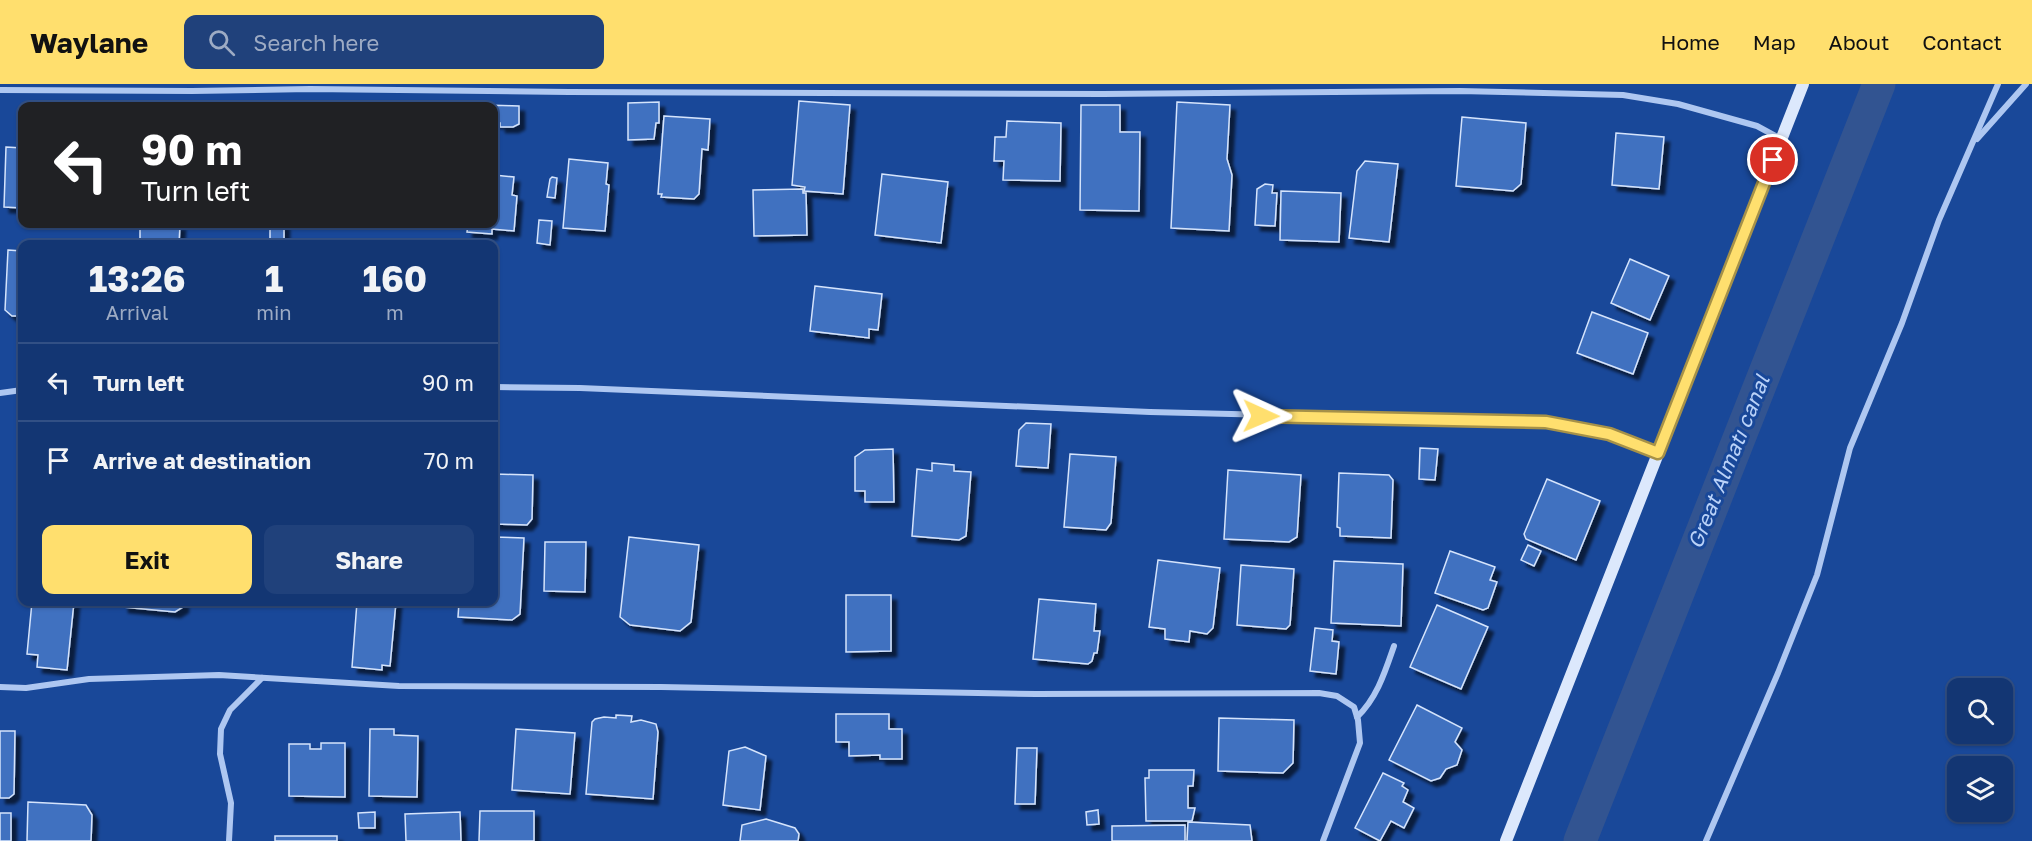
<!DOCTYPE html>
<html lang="en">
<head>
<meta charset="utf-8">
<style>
  :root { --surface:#133673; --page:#20417b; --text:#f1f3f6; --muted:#9dabc4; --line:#325085; --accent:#ffdf6e }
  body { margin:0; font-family:"Golos Text",sans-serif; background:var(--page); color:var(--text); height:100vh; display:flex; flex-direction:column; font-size:22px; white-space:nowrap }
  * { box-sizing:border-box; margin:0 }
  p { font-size:20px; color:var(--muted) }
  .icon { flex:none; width:33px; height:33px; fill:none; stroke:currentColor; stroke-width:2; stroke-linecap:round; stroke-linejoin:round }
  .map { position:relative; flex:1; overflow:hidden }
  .drawer { position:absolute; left:18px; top:156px; width:480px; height:366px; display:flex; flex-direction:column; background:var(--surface); border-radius:12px; box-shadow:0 2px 4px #0004,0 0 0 2px var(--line) }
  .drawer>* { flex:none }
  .hud { position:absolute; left:18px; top:18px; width:480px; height:126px; border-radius:12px; box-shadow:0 2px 4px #0004,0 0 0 2px var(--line); background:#202124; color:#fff; overflow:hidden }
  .controls { position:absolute; left:1947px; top:594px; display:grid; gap:12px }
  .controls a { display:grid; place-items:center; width:66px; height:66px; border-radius:12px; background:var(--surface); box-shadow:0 2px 4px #0004,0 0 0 2px var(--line); font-size:30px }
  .pin { position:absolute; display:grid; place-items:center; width:51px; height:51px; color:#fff; margin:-26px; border:3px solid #fff; border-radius:50%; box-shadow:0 2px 6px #0007 }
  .me { position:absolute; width:66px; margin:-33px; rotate:91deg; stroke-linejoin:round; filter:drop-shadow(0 0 4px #0008) }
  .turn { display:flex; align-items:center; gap:21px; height:126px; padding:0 24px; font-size:27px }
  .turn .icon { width:78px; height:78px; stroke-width:2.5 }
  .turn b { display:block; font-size:42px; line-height:51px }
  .eta { display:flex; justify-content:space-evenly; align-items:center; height:102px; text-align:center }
  .eta b { font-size:36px; font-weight:700; line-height:42px }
  .cta { display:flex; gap:12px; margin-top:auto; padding:12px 24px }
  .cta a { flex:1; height:69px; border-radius:12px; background:var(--accent); color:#111; font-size:24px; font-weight:700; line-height:69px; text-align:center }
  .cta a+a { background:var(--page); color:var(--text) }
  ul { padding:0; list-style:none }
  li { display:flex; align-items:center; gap:18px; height:78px; padding:0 24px; border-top:2px solid var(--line) }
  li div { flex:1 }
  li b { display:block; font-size:22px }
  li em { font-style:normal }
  header { display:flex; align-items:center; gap:36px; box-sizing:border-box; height:84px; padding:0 30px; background:var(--accent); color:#111 }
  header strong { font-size:28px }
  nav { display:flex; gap:33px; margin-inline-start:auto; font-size:21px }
  .search { width:420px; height:54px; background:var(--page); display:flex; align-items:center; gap:15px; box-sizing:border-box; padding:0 21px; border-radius:12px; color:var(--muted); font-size:22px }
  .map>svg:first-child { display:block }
</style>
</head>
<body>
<header>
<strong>Waylane</strong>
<div class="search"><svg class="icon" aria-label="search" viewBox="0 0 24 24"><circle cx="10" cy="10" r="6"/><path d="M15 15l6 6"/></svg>Search here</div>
<nav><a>Home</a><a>Map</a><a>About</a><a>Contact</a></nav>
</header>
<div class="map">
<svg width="2032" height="757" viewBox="0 0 2032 757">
  <defs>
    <filter id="shadow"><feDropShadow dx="5.5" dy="5.5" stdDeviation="1.5" flood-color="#0009"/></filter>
  </defs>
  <rect width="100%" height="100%" fill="#194899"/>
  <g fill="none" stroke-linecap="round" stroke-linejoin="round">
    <path stroke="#325491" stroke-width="33" d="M1580,757L1879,0"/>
  </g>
  <g fill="#4171c0" stroke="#d5e4fc" stroke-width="1.5" filter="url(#shadow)">
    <path d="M799,17L850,21L843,110L804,107L805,103L792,101Z"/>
    <path d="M438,18L470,20V22H437Z"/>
    <path d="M659,18V39H656L654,55L628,56V19Z"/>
    <path d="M1177,18L1230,21L1227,75L1232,91L1229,147L1171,144Z"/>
    <rect x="124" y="19" width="49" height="3"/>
    <path d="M485,21L519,22V40L513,43H500V39H494V22Z"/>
    <path d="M1081,21H1120V48H1140L1139,127L1080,126Z"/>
    <path d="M664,32L710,35L708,66L702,65L699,110L694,115L661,113L662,110H658Z"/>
    <path d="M1462,33L1526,39L1521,100L1513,107L1456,102Z"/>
    <path d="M1007,37L1061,39L1060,97L1003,96L1004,77H994L995,53H1006Z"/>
    <path d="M1616,49L1664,53L1659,105L1612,101Z"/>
    <path d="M6,63L22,64V124L4,123Z"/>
    <path d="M569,75L608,79L606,100L609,101L605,147L563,144Z"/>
    <path d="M1365,77L1398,80L1389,158L1349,154L1357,87Z"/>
    <path d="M882,90L948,98L941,159L875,151Z"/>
    <path d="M494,91L514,93L512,111L517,112L514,147L492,145V150L467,148L468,140H494Z"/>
    <path d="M552,93L557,94L555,114L547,113L550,95Z"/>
    <path d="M1265,100L1273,101L1272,109H1277L1275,142L1255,141L1257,105Z"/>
    <path d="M803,105V109H806L807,151L754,152L753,106Z"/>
    <path d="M1281,107L1341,109L1339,158L1280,156Z"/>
    <path d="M539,136L552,137L550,161L537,159Z"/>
    <rect x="270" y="140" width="14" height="20"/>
    <path d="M140,141H180L179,160H140Z"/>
    <path d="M8,166L22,167V232H12L5,226Z"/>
    <path d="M1630,175L1669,192L1650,236L1611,219Z"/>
    <path d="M815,202L882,210L878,246L869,245V254L810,247Z"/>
    <path d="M1592,228L1648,249L1633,290L1577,269Z"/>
    <path d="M1026,339L1051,340L1048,384L1016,382L1019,346Z"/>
    <path d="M1420,364L1438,365L1435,396L1419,395Z"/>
    <path d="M893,365L894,418H865V407H855V373L865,366Z"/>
    <path d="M1070,370L1116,373L1111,439L1106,446L1064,443Z"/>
    <path d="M932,379L954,381V387L971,388L966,452L959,456L912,452L917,385L932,387Z"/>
    <path d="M1228,386L1301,391L1297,453L1289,458L1224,455Z"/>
    <path d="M1339,389L1389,391L1393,396L1391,454L1340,452V444L1337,443Z"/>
    <path d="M494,390L533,391L532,435L527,441L494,440Z"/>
    <path d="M1547,395L1600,417L1576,476L1526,455L1524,450Z"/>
    <path d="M494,453L524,454L520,530L512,536L458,533L459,518H494Z"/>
    <path d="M629,453L699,461L691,538L680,547L630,541L620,533Z"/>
    <path d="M545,458H586L585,508L544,507Z"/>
    <path d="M1528,461L1541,467L1534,482L1521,476Z"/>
    <path d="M1450,467L1495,483L1490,496L1497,498L1488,524L1483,526L1435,509Z"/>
    <path d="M1158,476L1220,484L1213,544L1207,550L1190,547L1189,558L1165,555V545L1149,543Z"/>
    <path d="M1334,477L1403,480L1401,542L1331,539Z"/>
    <path d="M1241,481L1294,485L1290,541L1286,545L1237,541Z"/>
    <path d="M846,511H891V567L846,568Z"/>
    <path d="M1039,515L1096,520L1094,547H1100L1097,569H1094L1092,577L1088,580L1033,575Z"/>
    <path d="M32,518H74L67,586L37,583L38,571L27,570Z"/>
    <path d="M123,518H183V523L175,528L123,523Z"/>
    <path d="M357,518H396L390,582L382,581V586L352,583Z"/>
    <path d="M1437,521L1488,543L1461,605L1410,583Z"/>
    <path d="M1315,544L1333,546L1332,557L1339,558L1336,590L1310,587Z"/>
    <path d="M1417,621L1462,644L1455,658L1462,666L1457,681L1446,685L1440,694L1431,697L1389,676Z"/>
    <path d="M836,630H889V645H902V675H880V671L849,672V658H836Z"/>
    <path d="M616,631L632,632L631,638L641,636L656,640L658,648L653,715L586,710L592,638L595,635L604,633L616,634Z"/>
    <path d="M1219,634L1294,636L1293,679L1283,689L1218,687Z"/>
    <path d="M370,645H394V651L418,652L417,713L369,712Z"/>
    <path d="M516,645L575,649L570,710L512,706Z"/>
    <path d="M0,647H15L14,710L9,714H0Z"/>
    <path d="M321,659H345V713L289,712V660H310V665H321Z"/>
    <path d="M745,663L766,672L760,726L723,721L729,667Z"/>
    <path d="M1017,664H1037L1035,720H1015Z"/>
    <path d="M1149,686H1194L1193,702H1188V724H1195L1192,737H1146L1145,694H1149Z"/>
    <path d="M1383,689L1404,699L1402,702L1408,706L1403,718L1414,724L1404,744L1391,737L1380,757L1355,744Z"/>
    <path d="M28,718L86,721L92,731L91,757H27Z"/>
    <path d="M1098,726L1099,740L1087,741L1086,728Z"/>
    <path d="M480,727H534V757H479Z"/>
    <path d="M375,728V744H359L358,729Z"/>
    <path d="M460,728L461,757H406L405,730Z"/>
    <rect x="0" y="729" width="11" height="28"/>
    <path d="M766,735L795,744L799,750L798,757H740L742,741Z"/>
    <path d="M1188,738L1250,741L1252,757H1187Z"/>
    <path d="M1185,741V757H1112V742Z"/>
    <rect x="275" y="752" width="62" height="5"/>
  </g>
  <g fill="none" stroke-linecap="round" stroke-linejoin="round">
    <g stroke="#aec7f1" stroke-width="6">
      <path d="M0,6L192,7L310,5L569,8L1103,10L1460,7L1623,11L1678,20L1757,42L1781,55"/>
      <path d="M1977,55L2026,0"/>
      <path d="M494,303L580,304L1150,328L1546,338L1609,350L1658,369"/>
      <path d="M0,309L22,306"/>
      <path d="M0,603L26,604L89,595L219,591L399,602L661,603L1036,610L1319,609L1337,612L1354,623L1358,636L1360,659L1323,757"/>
      <path d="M1357,633C1377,614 1385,588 1394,562"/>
      <path d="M229,757L231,719L220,670L221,645L230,626L262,594"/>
      <path d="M1706,757L1778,589L1817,491L1850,364L1902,239L1939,136L1998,0"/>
    </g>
    <path stroke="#dce8fc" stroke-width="12" d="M1506,757L1803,0"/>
  </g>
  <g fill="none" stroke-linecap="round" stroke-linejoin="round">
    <defs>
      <path id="route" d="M1261,332L1546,338L1609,350L1658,369L1773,76"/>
    </defs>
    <use href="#route" stroke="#a69148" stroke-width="15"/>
    <use href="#route" stroke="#ffdf6e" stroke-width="10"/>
  </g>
  <g text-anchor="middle" stroke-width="6" stroke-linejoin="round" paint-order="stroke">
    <g font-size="21" font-style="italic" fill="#bad2f8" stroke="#194899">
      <text transform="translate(1729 378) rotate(-68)" y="7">Great Almatı canal</text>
    </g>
  </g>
</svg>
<div class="controls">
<a><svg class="icon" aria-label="search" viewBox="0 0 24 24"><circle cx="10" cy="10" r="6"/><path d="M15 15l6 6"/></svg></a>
<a><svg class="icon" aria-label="layers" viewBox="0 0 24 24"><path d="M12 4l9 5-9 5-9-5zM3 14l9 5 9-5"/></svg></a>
</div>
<div class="pin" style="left:1773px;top:76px;background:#d93025"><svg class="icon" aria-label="arrive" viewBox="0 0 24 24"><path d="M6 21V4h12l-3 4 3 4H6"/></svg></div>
<svg class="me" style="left:1261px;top:332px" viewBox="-20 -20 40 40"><path d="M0-17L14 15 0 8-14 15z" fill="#ffdf6e" stroke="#fff" stroke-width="4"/></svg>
<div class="hud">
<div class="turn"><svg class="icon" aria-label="left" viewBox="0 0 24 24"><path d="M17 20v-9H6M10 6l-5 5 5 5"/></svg><div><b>90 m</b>Turn left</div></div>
</div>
<section class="drawer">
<div class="eta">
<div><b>13:26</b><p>Arrival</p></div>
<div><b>1</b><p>min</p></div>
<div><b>160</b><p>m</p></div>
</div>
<ul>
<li><svg class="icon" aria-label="left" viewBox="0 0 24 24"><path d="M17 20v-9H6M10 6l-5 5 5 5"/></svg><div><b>Turn left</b></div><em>90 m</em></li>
<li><svg class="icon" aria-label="arrive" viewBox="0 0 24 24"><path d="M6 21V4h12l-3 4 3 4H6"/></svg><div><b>Arrive at destination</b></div><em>70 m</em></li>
</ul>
<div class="cta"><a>Exit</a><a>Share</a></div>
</section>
</div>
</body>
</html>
